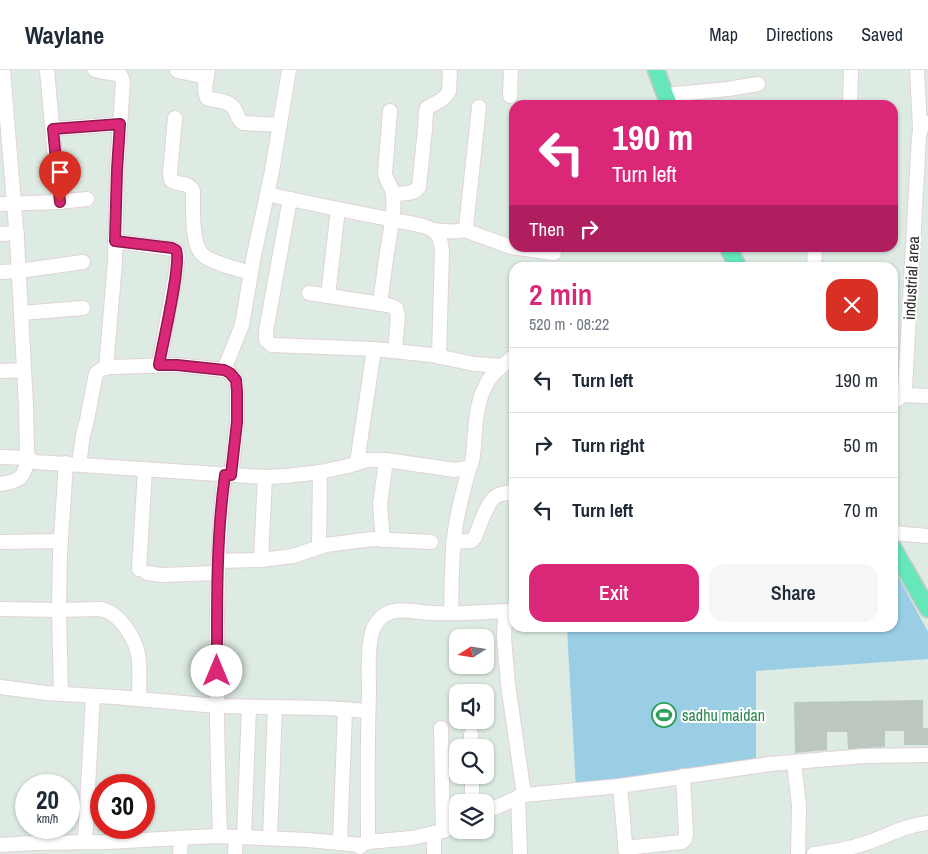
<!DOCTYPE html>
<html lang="en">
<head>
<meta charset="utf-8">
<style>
  :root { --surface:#fff; --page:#f6f6f7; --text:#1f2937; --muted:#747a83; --line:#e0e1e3; --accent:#db2777 }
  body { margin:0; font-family:"Archivo Narrow",sans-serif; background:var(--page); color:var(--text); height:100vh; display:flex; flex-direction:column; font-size:19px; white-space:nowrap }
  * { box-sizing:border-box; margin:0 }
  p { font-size:16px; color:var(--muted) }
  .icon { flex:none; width:28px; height:28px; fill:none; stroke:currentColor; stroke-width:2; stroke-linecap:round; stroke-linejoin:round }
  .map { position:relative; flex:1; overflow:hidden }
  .panel { position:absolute; left:509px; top:192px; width:389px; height:370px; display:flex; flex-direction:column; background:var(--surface); border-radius:15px; box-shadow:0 1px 4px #0004 }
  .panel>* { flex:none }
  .hud { position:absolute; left:509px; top:30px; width:389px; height:152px; border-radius:15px; box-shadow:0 1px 4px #0004; background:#db2777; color:#fff; overflow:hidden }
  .needle { width:32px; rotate:258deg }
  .tools { position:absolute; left:449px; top:559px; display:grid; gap:10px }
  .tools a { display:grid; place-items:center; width:45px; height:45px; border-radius:10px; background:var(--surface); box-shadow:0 1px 4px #0004; font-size:25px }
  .speed { position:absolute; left:15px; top:704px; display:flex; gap:10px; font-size:25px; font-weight:700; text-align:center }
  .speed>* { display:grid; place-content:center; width:65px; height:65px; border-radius:50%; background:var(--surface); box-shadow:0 1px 4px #0004; line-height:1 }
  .speed small { font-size:12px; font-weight:400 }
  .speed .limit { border:8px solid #d22; background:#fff; color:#111 }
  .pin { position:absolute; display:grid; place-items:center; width:42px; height:42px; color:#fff; margin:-51px -21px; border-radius:50% 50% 50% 0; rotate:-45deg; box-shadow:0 0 5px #0007 }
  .pin .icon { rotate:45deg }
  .me { position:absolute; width:55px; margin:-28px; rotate:0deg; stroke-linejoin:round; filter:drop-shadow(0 0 4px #0008) }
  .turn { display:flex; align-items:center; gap:18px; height:105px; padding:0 20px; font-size:22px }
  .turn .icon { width:65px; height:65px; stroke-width:2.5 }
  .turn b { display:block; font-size:35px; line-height:42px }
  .then { display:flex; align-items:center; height:48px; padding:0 20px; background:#0003; gap:10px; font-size:19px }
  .round { display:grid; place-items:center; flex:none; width:52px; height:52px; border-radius:15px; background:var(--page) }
  .summary { display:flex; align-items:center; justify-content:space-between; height:85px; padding:0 20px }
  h1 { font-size:30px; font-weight:600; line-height:38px; color:var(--accent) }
  .action { display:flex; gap:10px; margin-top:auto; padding:10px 20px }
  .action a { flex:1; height:58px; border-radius:15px; background:var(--accent); color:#fff; font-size:20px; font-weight:600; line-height:58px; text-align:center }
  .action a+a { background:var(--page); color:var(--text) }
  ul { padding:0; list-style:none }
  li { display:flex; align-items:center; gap:15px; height:65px; padding:0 20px; border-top:1px solid var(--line) }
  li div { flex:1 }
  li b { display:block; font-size:19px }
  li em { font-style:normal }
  header { display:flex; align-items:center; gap:30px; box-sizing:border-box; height:70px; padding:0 25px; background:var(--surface); border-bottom:1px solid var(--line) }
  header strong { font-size:24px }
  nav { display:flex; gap:28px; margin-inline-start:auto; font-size:18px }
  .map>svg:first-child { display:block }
</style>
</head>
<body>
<header>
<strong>Waylane</strong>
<nav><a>Map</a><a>Directions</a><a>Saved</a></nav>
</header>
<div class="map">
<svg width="928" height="784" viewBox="0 0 928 784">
  <rect width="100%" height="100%" fill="#ddebe3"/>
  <path fill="#99cee5" d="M893,497L928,562V589L756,601V689L576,719L567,558H892Z"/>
  <path fill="#bcc7c0" d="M923,630V658H928V675H904V661H885V677L848,679L847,662H827V680L795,683L794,632Z"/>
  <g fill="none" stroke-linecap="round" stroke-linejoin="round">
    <defs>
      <g id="minor">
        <path d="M3,0L17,170L26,335L27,381L28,388L35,392L265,407L286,406L320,402L348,396L367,390H386L455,400C459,399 466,399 470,396C474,391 474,369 475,362C476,347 478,330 485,317C490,304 504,295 514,286"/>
        <path d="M47,0L59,132"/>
        <path d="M95,0C103,3 113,2 121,6L123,12L117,100L115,192L106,298"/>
        <path d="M177,0L178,1L207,7"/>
        <path d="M208,0C206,9 203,20 207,28C214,31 226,30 232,36C238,41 236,49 243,53L280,55"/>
        <path d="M917,0L920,59"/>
        <path d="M665,25L728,19L758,14"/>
        <path d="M510,26L511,0"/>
        <path d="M850,35L851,0"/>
        <path d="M175,48L170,103L171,110C178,116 189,111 193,121C193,137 191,176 203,185C212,193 238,199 251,203"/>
        <path d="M53,59L120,54"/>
        <path d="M267,124C307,133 348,141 389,149C400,152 425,154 434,161C441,166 441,174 442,181L439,287"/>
        <path d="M394,124C402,123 414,125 419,117L425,59L426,42L427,38L441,30L446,26L449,21L450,0"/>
        <path d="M290,129L266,261V270L272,275L374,279L432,285L474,294L502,296"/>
        <path d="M0,134L59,132L87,129"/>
        <path d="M433,160C444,161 454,163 464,160L466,157L479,37"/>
        <path d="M464,160L511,177L554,183"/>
        <path d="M0,164L17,163"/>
        <path d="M115,171L172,179L176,180L178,185L176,202L159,295"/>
        <path d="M814,198L815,178"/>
        <path d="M0,202L19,201L83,192"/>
        <path d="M309,223L388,235L396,238L398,246L395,281"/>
        <path d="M328,226L338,139"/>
        <path d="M380,234C383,210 386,187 390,164C392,151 395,137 393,125C393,117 386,112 385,103L390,41"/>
        <path d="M21,243L83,238"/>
        <path d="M224,300L242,255L254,185L272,101L289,0"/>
        <path d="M0,301L24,300"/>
        <path d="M903,325L928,326"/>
        <path d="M892,333L903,325L905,318L919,67C920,60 921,55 928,53"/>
        <path d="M0,387L28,388C24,408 21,411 0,414"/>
        <path d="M357,393L374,279"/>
        <path d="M79,394L83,365L87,350L96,303L102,299L110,297L177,295L224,300L230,303L236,310L237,321V352L231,405"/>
        <path d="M892,463L928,466"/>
        <path d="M383,470L380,435L386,390"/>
        <path d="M0,472L61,471"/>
        <path d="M453,472L471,471L475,467C480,456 487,430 498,425C503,423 508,423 514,422"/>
        <path d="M319,477L320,402"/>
        <path d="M261,490L265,407"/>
        <path d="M219,491L261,490L293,486L326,475L372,469L431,472"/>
        <path d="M139,499L145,399"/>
        <path d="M147,503L161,505L218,503"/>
        <path d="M514,538L509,541L505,547L504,568L508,614L524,725"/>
        <path d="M0,539L59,540L100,539C111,541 116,546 123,554C144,580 139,598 139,629"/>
        <path d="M451,543C452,516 451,488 455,461C458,438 464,417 470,396"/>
        <path d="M0,617L46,623L115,627L217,636L327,638L368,641"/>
        <path d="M61,624L59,540L60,484L66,393"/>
        <path d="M441,658L443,761"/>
        <path d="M471,664V678"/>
        <path d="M794,693L799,735L798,784"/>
        <path d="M472,705V732"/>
        <path d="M620,716L626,784"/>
        <path d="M518,727L520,784"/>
        <path d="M485,742L524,725L620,716L770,694L864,686L928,685"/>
        <path d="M434,763V784"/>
        <path d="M220,766C217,678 215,591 218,503C220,470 220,437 225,405"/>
        <path d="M244,767L249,637"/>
        <path d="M270,768L275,637"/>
        <path d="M85,772L93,626"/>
        <path d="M368,772C368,723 367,673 369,624C369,603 367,579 373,559C376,553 381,546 388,543C399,537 420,543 433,543C458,544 483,542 509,541"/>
        <path d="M340,773L345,640"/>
        <path d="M0,775L33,773L107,772L215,766L308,770L361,775"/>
        <path d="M360,777L361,775L368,772L412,768L443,761L458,754"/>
        <path d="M625,778L682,772L685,769L686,764L683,706"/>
        <path d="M180,784L181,768"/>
        <path d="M235,784L236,767"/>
        <path d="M814,784C829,782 845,780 860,775C883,768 905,755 928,753"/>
      </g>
      <g id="major">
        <path d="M656,0L669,35"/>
        <path d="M728,178L739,198"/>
        <path d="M892,476L928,539"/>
      </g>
    </defs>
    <use href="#minor" stroke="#e2d2d7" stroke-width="16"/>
    <use href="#major" stroke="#c8c8c8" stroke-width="19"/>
    <use href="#minor" stroke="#fff" stroke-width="14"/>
    <use href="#major" stroke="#65e7ba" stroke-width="16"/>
  </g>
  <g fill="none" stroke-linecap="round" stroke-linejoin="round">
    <defs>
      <path id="route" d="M60,132L53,59L120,54L117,100L115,171L172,178L176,180C182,193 162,276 159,295H177L224,300L230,303L236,310L237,321V352L231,405H225C216,469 217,536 217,601"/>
    </defs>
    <use href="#route" stroke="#8e194d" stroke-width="12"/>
    <use href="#route" stroke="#db2777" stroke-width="9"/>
  </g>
  <defs>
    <symbol id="stadium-ring" viewBox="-11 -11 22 22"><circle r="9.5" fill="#fff" stroke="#2e9e5b" stroke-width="1.5"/><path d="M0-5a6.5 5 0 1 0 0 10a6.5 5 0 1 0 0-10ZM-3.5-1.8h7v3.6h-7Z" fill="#2e9e5b"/></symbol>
  </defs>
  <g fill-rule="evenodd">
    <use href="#stadium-ring" x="650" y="631" width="28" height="28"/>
  </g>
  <g text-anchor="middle" stroke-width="4" stroke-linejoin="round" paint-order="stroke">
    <g font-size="16" fill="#2a2a2a" stroke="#fff">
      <text transform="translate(911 208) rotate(-87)" y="6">industrial area</text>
    </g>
    <g font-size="16" fill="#27864d" stroke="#fff" text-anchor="start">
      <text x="682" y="651">sadhu maidan</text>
    </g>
  </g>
</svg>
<div class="tools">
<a><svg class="needle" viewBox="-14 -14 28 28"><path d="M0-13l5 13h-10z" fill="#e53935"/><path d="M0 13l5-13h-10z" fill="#747a83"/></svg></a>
<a><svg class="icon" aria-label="sound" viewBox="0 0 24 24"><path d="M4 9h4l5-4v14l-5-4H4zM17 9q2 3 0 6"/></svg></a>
<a><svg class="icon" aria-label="search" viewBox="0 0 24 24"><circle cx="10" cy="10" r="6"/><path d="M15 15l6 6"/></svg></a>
<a><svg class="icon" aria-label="layers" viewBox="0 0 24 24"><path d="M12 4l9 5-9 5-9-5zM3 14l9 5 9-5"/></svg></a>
</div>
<div class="speed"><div>20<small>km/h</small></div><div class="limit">30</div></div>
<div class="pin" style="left:60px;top:132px;background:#d93025"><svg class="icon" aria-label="arrive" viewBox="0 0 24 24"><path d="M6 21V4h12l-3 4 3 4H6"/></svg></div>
<svg class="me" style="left:217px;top:601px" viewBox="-20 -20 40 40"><circle r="19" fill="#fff"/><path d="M0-13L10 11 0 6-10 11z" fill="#db2777"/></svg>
<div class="hud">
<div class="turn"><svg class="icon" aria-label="left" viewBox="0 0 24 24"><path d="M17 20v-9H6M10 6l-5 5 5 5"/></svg><div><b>190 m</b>Turn left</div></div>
<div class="then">Then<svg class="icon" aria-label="right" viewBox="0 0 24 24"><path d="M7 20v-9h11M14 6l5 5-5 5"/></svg></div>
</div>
<section class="panel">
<div class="summary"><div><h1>2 min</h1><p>520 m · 08:22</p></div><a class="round" style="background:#d93025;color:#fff"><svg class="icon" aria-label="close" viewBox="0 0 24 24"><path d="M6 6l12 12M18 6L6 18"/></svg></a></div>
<ul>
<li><svg class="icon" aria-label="left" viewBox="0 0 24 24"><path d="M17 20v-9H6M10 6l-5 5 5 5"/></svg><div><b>Turn left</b></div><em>190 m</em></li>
<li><svg class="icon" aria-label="right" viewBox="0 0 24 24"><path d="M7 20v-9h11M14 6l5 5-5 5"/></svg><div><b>Turn right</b></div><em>50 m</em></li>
<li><svg class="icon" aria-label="left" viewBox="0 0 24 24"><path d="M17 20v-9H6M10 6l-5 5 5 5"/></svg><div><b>Turn left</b></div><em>70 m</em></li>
</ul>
<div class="action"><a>Exit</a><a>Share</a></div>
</section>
</div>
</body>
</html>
